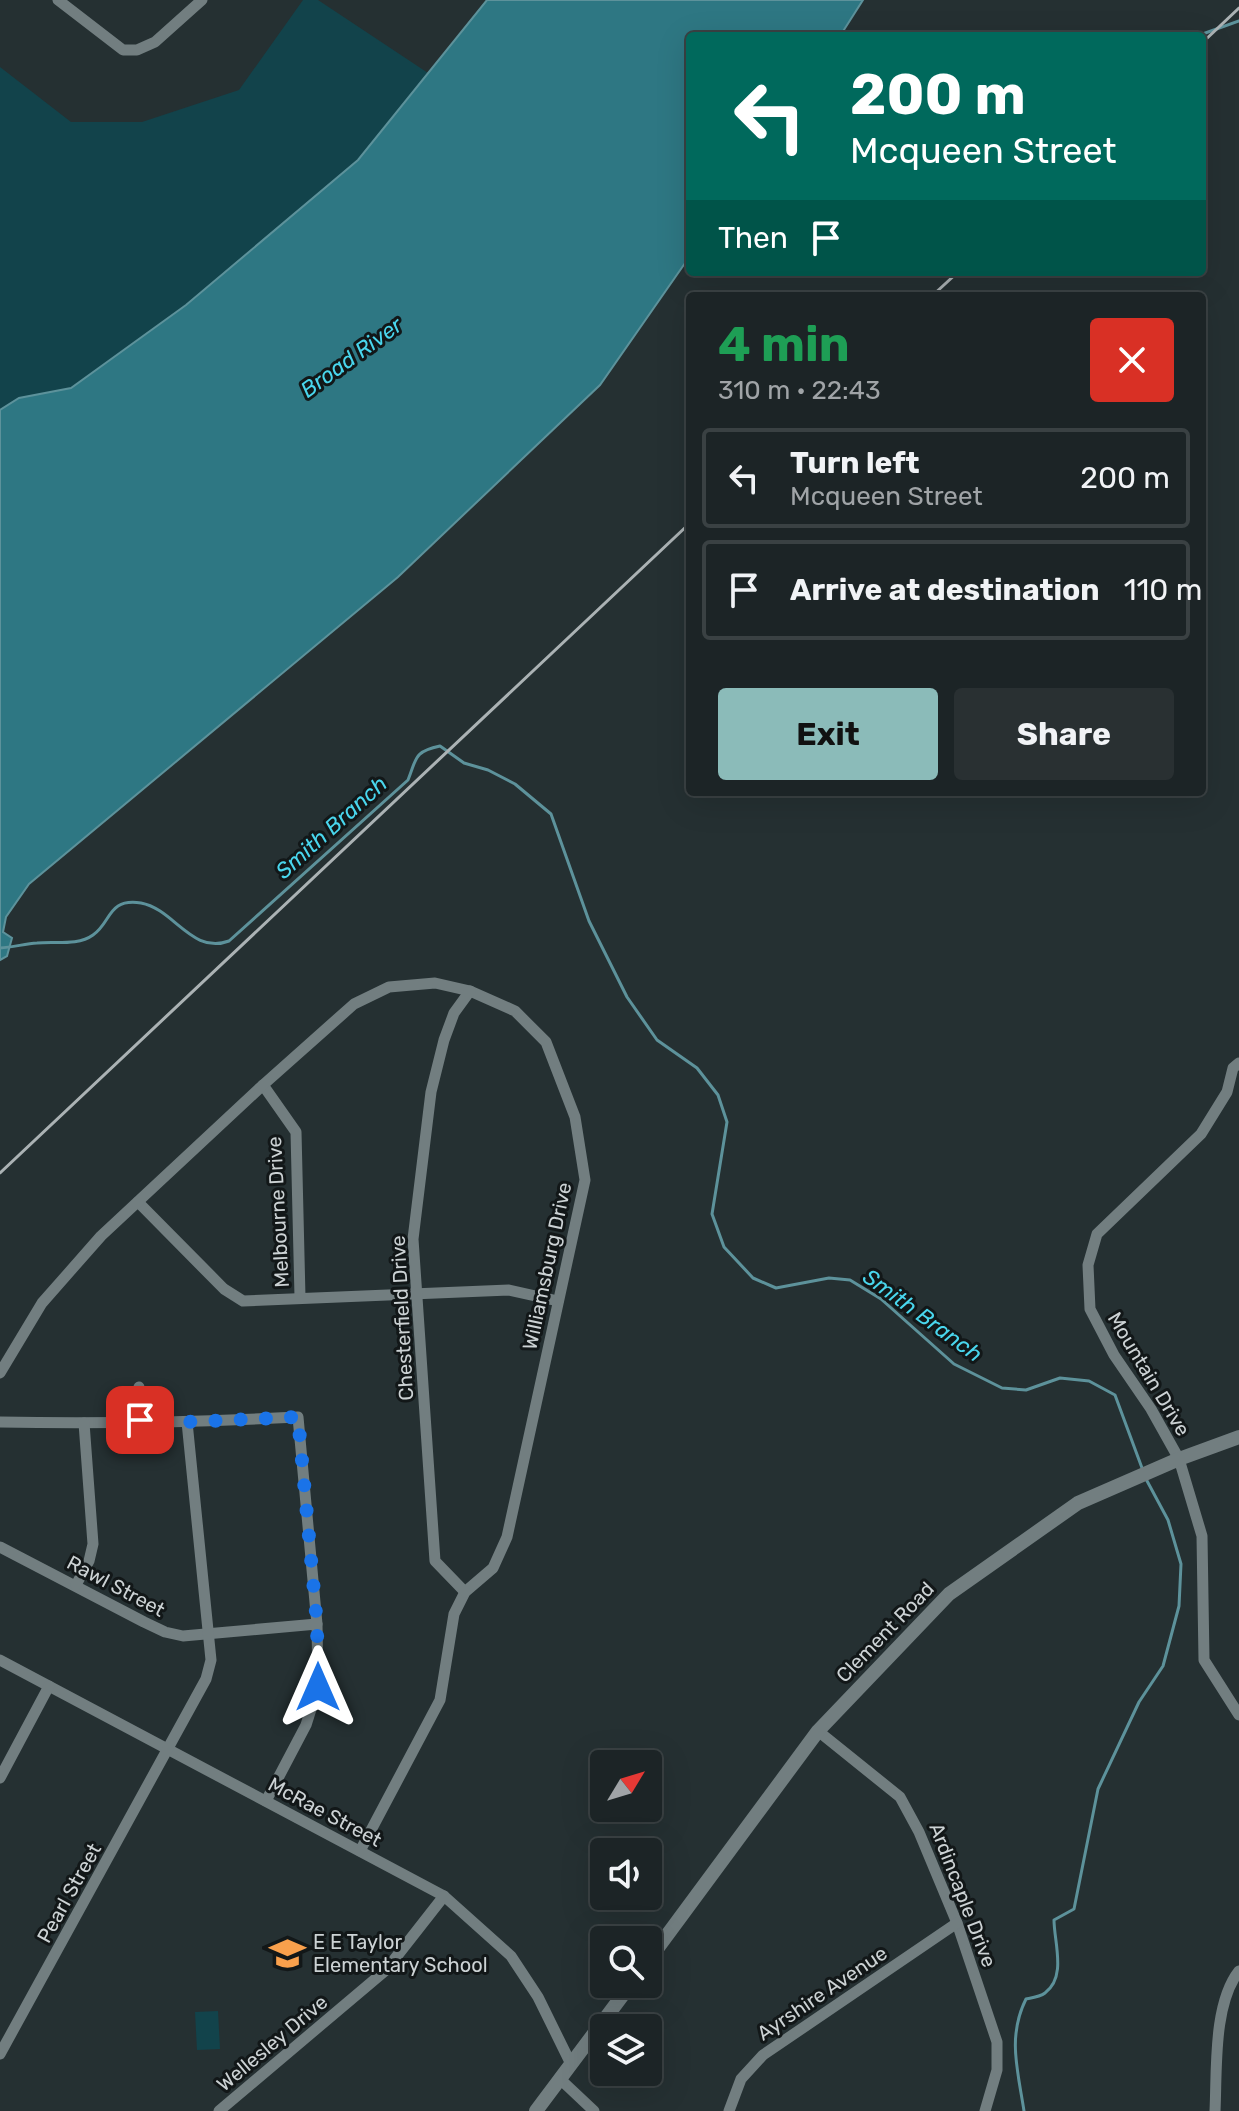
<!DOCTYPE html>
<html lang="en">
<head>
<meta charset="utf-8">
<style>
  :root { --surface:#1c2426; --page:#293032; --text:#f1f3f6; --muted:#a0a4a7; --line:#3a4143; --accent:#8bbbb9 }
  body { margin:0; font-family:Rubik,sans-serif; background:var(--page); color:var(--text); height:100vh; display:flex; flex-direction:column; font-size:30px; white-space:nowrap }
  * { box-sizing:border-box; margin:0 }
  p { font-size:26px; color:var(--muted) }
  .icon { flex:none; width:44px; height:44px; fill:none; stroke:currentColor; stroke-width:2; stroke-linecap:round; stroke-linejoin:round }
  .map { position:relative; flex:1; overflow:hidden }
  .side { position:absolute; left:686px; top:292px; width:520px; height:504px; display:flex; flex-direction:column; background:var(--surface); border-radius:8px; box-shadow:0 8px 32px #0002,0 0 0 2px var(--line) }
  .side>* { flex:none }
  .top-card { position:absolute; left:686px; top:32px; width:520px; height:244px; border-radius:8px; box-shadow:0 8px 32px #0002,0 0 0 2px var(--line); background:#00695c; color:#fff; overflow:hidden }
  .needle { width:52px; rotate:52deg }
  .fabs { position:absolute; left:590px; top:1750px; display:grid; gap:16px }
  .fabs a { display:grid; place-items:center; width:72px; height:72px; border-radius:8px; background:var(--surface); box-shadow:0 8px 32px #0002,0 0 0 2px var(--line); font-size:40px }
  .pin { position:absolute; display:grid; place-items:center; width:68px; height:68px; color:#fff; margin:-34px; border-radius:16px; box-shadow:0 4px 12px #0006 }
  .me { position:absolute; width:88px; margin:-44px; rotate:0deg; stroke-linejoin:round; filter:drop-shadow(0 0 6px #0008) }
  .turn { display:flex; align-items:center; gap:28px; height:168px; padding:0 32px; font-size:36px }
  .turn .icon { width:104px; height:104px; stroke-width:2.5 }
  .turn b { display:block; font-size:56px; line-height:68px }
  .then { display:flex; align-items:center; height:76px; padding:0 32px; background:#0003; gap:16px; font-size:30px }
  .round { display:grid; place-items:center; flex:none; width:84px; height:84px; border-radius:8px; background:var(--page) }
  .overview { display:flex; align-items:center; justify-content:space-between; height:136px; padding:0 32px }
  h1 { font-size:48px; font-weight:700; line-height:60px; color:#1e9e55 }
  .cta { display:flex; gap:16px; margin-top:auto; padding:16px 32px }
  .cta a { flex:1; height:92px; border-radius:8px; background:var(--accent); color:#111; font-size:32px; font-weight:700; line-height:92px; text-align:center }
  .cta a+a { background:var(--page); color:var(--text) }
  ul { padding:0; list-style:none }
  li { display:flex; align-items:center; gap:24px; height:100px; margin:0 16px 12px; padding:0 16px; border:4px solid var(--line); border-radius:8px }
  li div { flex:1 }
  li b { display:block; font-size:30px }
  li em { font-style:normal }
  .map>svg:first-child { display:block }
</style>
</head>
<body>
<div class="map">
<svg width="1239" height="2111" viewBox="0 0 1239 2111">
  <rect width="100%" height="100%" fill="#253032"/>
  <g fill="#12434b">
    <path d="M303,0H318L428,73L358,160L186,305L71,388L19,398L0,410V67L71,122H142L239,90Z"/>
    <path d="M218,2011L220,2049L197,2050L195,2012Z"/>
  </g>
  <path fill="#2e7783" stroke="#5d929b" stroke-width="2" d="M487,0H863L840,36H690V256L600,385L398,577L29,884L6,917L3,932L12,938L7,956L0,960V410L19,398L71,388L186,305L358,160Z"/>
  <g fill="none" stroke-linecap="round" stroke-linejoin="round">
    <g stroke="#5d929b" stroke-width="3">
      <path d="M1197,36L1239,21"/>
      <path d="M0,948C13,947 25,944 37,943C54,941 78,946 93,935C112,922 107,898 141,903C174,909 192,955 229,941L408,780C417,758 413,752 440,746L464,763L488,770L515,784L551,814L589,921L627,997L657,1040L697,1068L718,1095L727,1122L712,1214L724,1247L753,1278L776,1288L829,1278L850,1280L881,1299L954,1364L1002,1388L1026,1390L1060,1378L1089,1381L1115,1395L1142,1468"/>
      <path d="M1024,2111C1018,2071 1007,2037 1026,1999C1031,1998 1040,1997 1045,1993C1067,1977 1054,1942 1054,1920L1074,1909L1098,1789L1139,1702L1163,1666L1179,1606L1181,1564L1168,1520L1146,1479"/>
    </g>
    <g stroke="#727e80" stroke-width="11">
      <path d="M58,0L123,50H137L155,42L202,0"/>
      <path d="M1239,1063L1233,1068L1227,1092L1201,1134L1097,1234L1088,1265L1090,1309L1114,1355L1151,1409L1179,1459L1202,1536L1204,1660L1239,1715"/>
      <path d="M263,1085L296,1132L300,1297"/>
      <path d="M138,1202L224,1289L243,1301L509,1290L558,1301"/>
      <path d="M0,1373L42,1303L101,1236L263,1085L354,1004L389,987L435,983L470,991L515,1011L546,1042L575,1117L585,1180L507,1537L493,1568L465,1592L454,1614L440,1700L360,1851"/>
      <path d="M139,1387L140,1420"/>
      <path d="M0,1422C99,1424 198,1422 298,1417L317,1624L318,1687L306,1725L266,1801"/>
      <path d="M0,1547L144,1622L165,1632L183,1636L317,1624"/>
      <path d="M76,1585L89,1561L93,1544L84,1423"/>
      <path d="M465,1592L435,1561L413,1239L431,1092L444,1040L454,1013L470,991"/>
      <path d="M0,1660L444,1896L511,1956L538,1997L571,2064"/>
      <path d="M818,1731L900,1797L919,1832L957,1923L997,2042V2070L985,2111"/>
      <path d="M0,1778L49,1686"/>
      <path d="M0,2054L206,1679L211,1660L187,1422"/>
      <path d="M560,2079L594,2111"/>
      <path d="M219,2111L386,1970L444,1896"/>
      <path d="M729,2111L741,2079L763,2055L957,1923"/>
      <path d="M1215,2111C1217,2070 1213,2004 1239,1971"/>
    </g>
    <g stroke="#727e80" stroke-width="14">
      <path d="M648,1961L818,1731L949,1594L1078,1503L1179,1459L1239,1437"/>
      <path d="M536,2111L631,1984"/>
    </g>
    <g stroke="#abb2b4" stroke-width="3">
      <path d="M1202,43L1239,8"/>
      <path d="M932,296L958,272"/>
      <path d="M0,1173L690,523"/>
    </g>
  </g>
  <g fill="none" stroke-linecap="round" stroke-linejoin="round">
    <path stroke="#1a73e8" stroke-width="14" stroke-dasharray="0 25.2" d="M140,1420L187,1422L298,1417L317,1624L318,1687"/>
  </g>
  <defs>
    <symbol id="school-bare" viewBox="-9 -9 18 18"><path d="M0-5L7-2L0 1L-7-2ZM-4 1L0 2.5L4 1V4Q0 6-4 4Z" fill="#f9a04c" stroke="#121718" stroke-width="2.5" paint-order="stroke"/></symbol>
  </defs>
  <g fill-rule="evenodd">
    <use href="#school-bare" x="262" y="1928" width="51" height="51"/>
  </g>
  <g text-anchor="middle" stroke-width="6" stroke-linejoin="round" paint-order="stroke">
    <g font-size="20" fill="#ccd2d4" stroke="#121718">
      <text transform="translate(278 1212) rotate(-93)" y="7">Melbourne Drive</text>
      <text transform="translate(547 1266) rotate(-78)" y="7">Williamsburg Drive</text>
      <text transform="translate(402 1318) rotate(-93)" y="7">Chesterfield Drive</text>
      <text transform="translate(1149 1374) rotate(59)" y="7">Mountain Drive</text>
      <text transform="translate(116 1586) rotate(28)" y="7">Rawl Street</text>
      <text transform="translate(885 1632) rotate(-46)" y="7">Clement Road</text>
      <text transform="translate(325 1812) rotate(28)" y="7">McRae Street</text>
      <text transform="translate(69 1893) rotate(-61)" y="7">Pearl Street</text>
      <text transform="translate(963 1895) rotate(69)" y="7">Ardincaple Drive</text>
      <text transform="translate(822 1993) rotate(-34)" y="7">Ayrshire Avenue</text>
      <text transform="translate(272 2043) rotate(-40)" y="7">Wellesley Drive</text>
    </g>
    <g font-size="20" fill="#ccd2d4" stroke="#121718" text-anchor="start">
      <text x="313" y="1949">E E Taylor<tspan x="313" dy="23">Elementary School</tspan></text>
    </g>
    <g font-size="22" font-style="italic" fill="#49d6ed" stroke="#121718">
      <text transform="translate(351 357) rotate(-36)" y="8">Broad River</text>
      <text transform="translate(331 827) rotate(-42)" y="8">Smith Branch</text>
      <text transform="translate(923 1315) rotate(36)" y="8">Smith Branch</text>
    </g>
  </g>
</svg>
<div class="fabs">
<a><svg class="needle" viewBox="-14 -14 28 28"><path d="M0-13l5 13h-10z" fill="#e53935"/><path d="M0 13l5-13h-10z" fill="#a0a4a7"/></svg></a>
<a><svg class="icon" aria-label="sound" viewBox="0 0 24 24"><path d="M4 9h4l5-4v14l-5-4H4zM17 9q2 3 0 6"/></svg></a>
<a><svg class="icon" aria-label="search" viewBox="0 0 24 24"><circle cx="10" cy="10" r="6"/><path d="M15 15l6 6"/></svg></a>
<a><svg class="icon" aria-label="layers" viewBox="0 0 24 24"><path d="M12 4l9 5-9 5-9-5zM3 14l9 5 9-5"/></svg></a>
</div>
<div class="pin" style="left:140px;top:1420px;background:#d93025"><svg class="icon" aria-label="arrive" viewBox="0 0 24 24"><path d="M6 21V4h12l-3 4 3 4H6"/></svg></div>
<svg class="me" style="left:318px;top:1687px" viewBox="-20 -20 40 40"><path d="M0-17L14 15 0 8-14 15z" fill="#1a73e8" stroke="#fff" stroke-width="4"/></svg>
<div class="top-card">
<div class="turn"><svg class="icon" aria-label="left" viewBox="0 0 24 24"><path d="M17 20v-9H6M10 6l-5 5 5 5"/></svg><div><b>200 m</b>Mcqueen Street</div></div>
<div class="then">Then<svg class="icon" aria-label="arrive" viewBox="0 0 24 24"><path d="M6 21V4h12l-3 4 3 4H6"/></svg></div>
</div>
<section class="side">
<div class="overview"><div><h1>4 min</h1><p>310 m · 22:43</p></div><a class="round" style="background:#d93025;color:#fff"><svg class="icon" aria-label="close" viewBox="0 0 24 24"><path d="M6 6l12 12M18 6L6 18"/></svg></a></div>
<ul>
<li><svg class="icon" aria-label="left" viewBox="0 0 24 24"><path d="M17 20v-9H6M10 6l-5 5 5 5"/></svg><div><b>Turn left</b><p>Mcqueen Street</p></div><em>200 m</em></li>
<li><svg class="icon" aria-label="arrive" viewBox="0 0 24 24"><path d="M6 21V4h12l-3 4 3 4H6"/></svg><div><b>Arrive at destination</b></div><em>110 m</em></li>
</ul>
<div class="cta"><a>Exit</a><a>Share</a></div>
</section>
</div>
</body>
</html>
